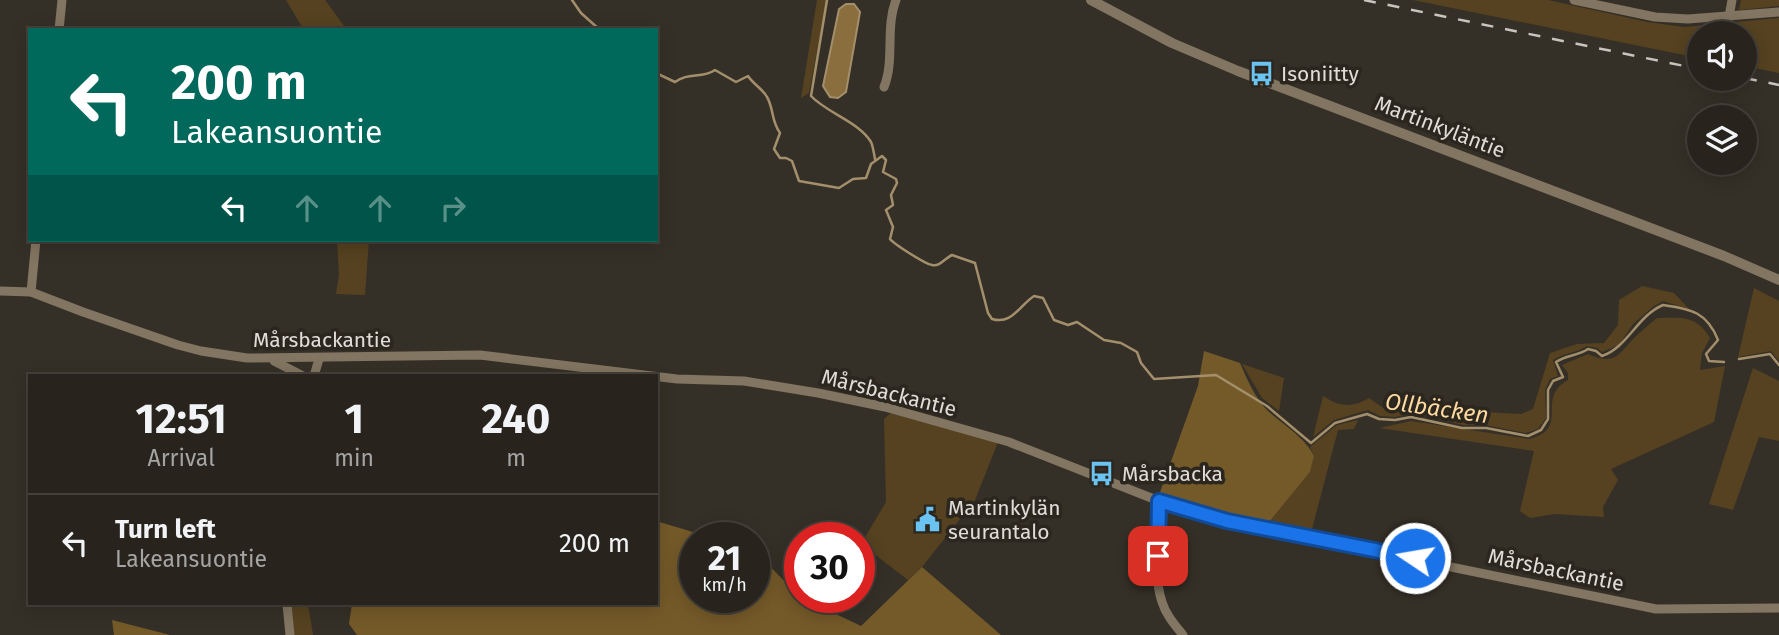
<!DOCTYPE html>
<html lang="en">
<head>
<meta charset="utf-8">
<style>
  :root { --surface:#28241d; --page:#302c26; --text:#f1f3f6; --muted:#a5a4a4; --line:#44413b }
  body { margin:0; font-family:"Fira Sans",sans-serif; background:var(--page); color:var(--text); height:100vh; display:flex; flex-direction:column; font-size:26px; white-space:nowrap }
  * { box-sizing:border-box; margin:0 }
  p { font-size:23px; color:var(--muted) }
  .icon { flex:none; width:38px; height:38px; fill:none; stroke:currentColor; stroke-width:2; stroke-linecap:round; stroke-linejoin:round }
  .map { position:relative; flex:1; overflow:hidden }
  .drawer { position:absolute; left:28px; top:374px; width:630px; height:231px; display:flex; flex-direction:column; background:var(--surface); border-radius:0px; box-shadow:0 4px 18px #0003,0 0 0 2px var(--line) }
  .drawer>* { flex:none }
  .top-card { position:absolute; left:28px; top:28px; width:630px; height:214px; border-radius:0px; box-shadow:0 4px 18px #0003,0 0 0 2px var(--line); background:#00695c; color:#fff; overflow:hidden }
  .buttons { position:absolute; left:1687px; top:21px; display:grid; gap:14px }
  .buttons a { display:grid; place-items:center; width:70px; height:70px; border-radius:50%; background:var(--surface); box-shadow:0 4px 18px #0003,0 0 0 2px var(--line); font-size:35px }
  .speed { position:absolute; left:679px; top:522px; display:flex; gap:14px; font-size:35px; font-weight:700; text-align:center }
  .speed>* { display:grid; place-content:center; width:91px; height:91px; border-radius:50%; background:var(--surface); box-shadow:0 4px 18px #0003,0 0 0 2px var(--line); line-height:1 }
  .speed small { font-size:18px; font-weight:400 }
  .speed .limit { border:10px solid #d22; background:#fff; color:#111 }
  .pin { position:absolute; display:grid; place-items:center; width:60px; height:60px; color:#fff; margin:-30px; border-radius:14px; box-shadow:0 4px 10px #0006 }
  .me { position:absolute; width:77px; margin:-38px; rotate:282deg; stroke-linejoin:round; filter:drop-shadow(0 0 5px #0008) }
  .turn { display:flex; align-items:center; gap:24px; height:147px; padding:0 28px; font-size:32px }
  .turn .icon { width:91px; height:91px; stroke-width:2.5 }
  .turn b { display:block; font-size:49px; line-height:60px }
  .lanes { display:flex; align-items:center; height:66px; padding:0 28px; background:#0003; justify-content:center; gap:35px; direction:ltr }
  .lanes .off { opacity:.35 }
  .eta { display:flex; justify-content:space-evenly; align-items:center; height:119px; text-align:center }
  .eta b { font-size:42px; font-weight:700; line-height:49px }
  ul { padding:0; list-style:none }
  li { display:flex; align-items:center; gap:21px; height:98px; padding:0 28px; border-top:2px solid var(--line) }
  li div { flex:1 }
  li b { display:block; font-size:26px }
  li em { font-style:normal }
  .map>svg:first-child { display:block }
</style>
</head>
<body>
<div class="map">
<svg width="1779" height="635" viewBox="0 0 1779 635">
  <rect width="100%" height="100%" fill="#353027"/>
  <g fill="#564220">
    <path d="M286,0H325L347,30H304Z"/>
    <path d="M817,0H827L809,93L801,98Z"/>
    <path d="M1413,0H1548L1647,22L1684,27L1779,18V73L1745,66V33H1699V58Z"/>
    <path d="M1741,0H1779V6L1739,10Z"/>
    <path d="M337,240H369L365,295L336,294L339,275Z"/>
    <path d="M1642,286L1674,293L1689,309L1663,301L1654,306L1633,324L1619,345L1602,352L1597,348L1587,346C1576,353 1564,353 1553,360L1558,376L1550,379L1545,390L1546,418L1538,429L1526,433L1485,425H1463L1413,413L1395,417L1380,416L1368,410L1334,420L1313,437L1323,396C1340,407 1352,408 1369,398C1387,410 1384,413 1407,408L1521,414L1533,409L1550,353L1577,344L1604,343L1618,325L1619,300Z"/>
    <path d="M1754,288L1779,301V361L1771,351L1738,357Z"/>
    <path d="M1657,318C1682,318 1696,315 1710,338L1702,353L1700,370L1725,366L1714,422L1611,469L1618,480L1603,507L1604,517L1555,514L1530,518L1520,511L1534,451L1379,428L1411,421L1529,439C1572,428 1534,399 1568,380V373L1562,365L1588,354C1615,366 1618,355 1635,337C1642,330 1650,324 1657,318Z"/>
    <path d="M1242,364L1284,378L1279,411L1262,398Z"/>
    <path d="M1753,368L1779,381V441L1759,437L1733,510L1709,504Z"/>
    <path d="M891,413L998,442L975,500L922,567L908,580L861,544L886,502L884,419Z"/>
    <path d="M1358,420L1354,429L1338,430L1312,529L1270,521L1310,472L1314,456L1310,447L1337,425Z"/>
    <path d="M291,604H308L313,635H294Z"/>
  </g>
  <g fill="#755a29">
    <path d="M1204,351L1240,363C1247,379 1255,398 1267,410C1283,425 1305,437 1314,456L1310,472L1270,521L1221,513L1159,495L1198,386Z"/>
    <path d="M656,521L710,537H695V597H754V550L800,597L861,626L922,567L1001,635H357L349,624L352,604H656Z"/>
    <path d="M112,620L170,635H114Z"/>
  </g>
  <path fill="#8b6e3e" stroke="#a48f6c" stroke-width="2" d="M846,4H854L860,12L846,92L838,98L830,97L823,86L839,9Z"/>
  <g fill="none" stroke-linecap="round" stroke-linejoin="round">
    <g stroke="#a48f6c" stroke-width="2.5">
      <path d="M572,0L581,13L600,30"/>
      <path d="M827,0L811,96C827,113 859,122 871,142C873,146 874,154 875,159"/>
      <path d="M656,73L675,82C688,72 702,79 715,70L736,82L748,76C753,84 763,89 767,97C774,109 771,121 780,133L774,149L780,158H786L792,161L799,181L839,188L853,179L866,178L871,164L882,156L886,160L883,172L896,179L897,183L891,195L893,205L886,210L893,227L890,239C894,244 925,264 932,265C940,267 945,258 952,255L975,263L988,313L992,319C1012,325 1019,306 1034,296L1043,298L1054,320L1068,325L1077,322L1104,340L1121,343L1137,352L1141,363L1154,379L1216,375L1267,406L1311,443L1335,423L1367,414L1379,419L1395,420L1411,417L1462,428H1486L1528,436L1541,430L1548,419V390L1553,381L1563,377L1556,362C1566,355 1578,356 1588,349L1596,351L1602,356C1628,347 1637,316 1663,305C1691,309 1707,312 1718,340L1706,354L1709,361L1724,362"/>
      <path d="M1739,359L1770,354L1779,365"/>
    </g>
    <g stroke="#827561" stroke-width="9">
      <path d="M1574,0L1655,17L1688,19L1779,12"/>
      <path d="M1729,17L1732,0"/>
      <path d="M59,30L62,0"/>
      <path d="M884,87C895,60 885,28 896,0"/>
      <path d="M36,240L31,292L83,312L178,345L201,351L247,358L480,355L677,379L744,381L818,393L885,407L1009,442L1159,501L1227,521L1656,609L1779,608"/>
      <path d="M0,291L31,292"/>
      <path d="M274,361L303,376"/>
      <path d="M314,376L319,359"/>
      <path d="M1159,501C1159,533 1152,572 1162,602C1166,615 1175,625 1183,635"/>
      <path d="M287,604L290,635"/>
    </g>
    <path stroke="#827561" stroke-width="10" d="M1091,0L1172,43L1238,71L1724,256L1779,280"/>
    <g stroke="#c8c4be" stroke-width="2.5" stroke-dasharray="12 12" stroke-linecap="butt">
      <path d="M1364,0L1699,69"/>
      <path d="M1745,78L1779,85"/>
    </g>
  </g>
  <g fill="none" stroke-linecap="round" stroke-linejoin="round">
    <defs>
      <path id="route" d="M1158,556L1159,501L1227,521L1415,558"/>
    </defs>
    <use href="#route" stroke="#114b97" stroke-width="18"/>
    <use href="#route" stroke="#1a73e8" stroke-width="12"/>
  </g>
  <defs>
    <symbol id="bus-bare" viewBox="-9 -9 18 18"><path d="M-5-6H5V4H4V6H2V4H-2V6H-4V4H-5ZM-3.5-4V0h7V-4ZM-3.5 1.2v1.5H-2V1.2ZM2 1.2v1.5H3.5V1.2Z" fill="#6ac3f1" stroke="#2b261e" stroke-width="2.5" paint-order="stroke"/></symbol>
    <symbol id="civic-bare" viewBox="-9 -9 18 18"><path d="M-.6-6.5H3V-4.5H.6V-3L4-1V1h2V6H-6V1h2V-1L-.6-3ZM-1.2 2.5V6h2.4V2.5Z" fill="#6ac3f1" stroke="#2b261e" stroke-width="2.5" paint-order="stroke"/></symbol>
  </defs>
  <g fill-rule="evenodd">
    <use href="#bus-bare" x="1244" y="56" width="35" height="35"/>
    <use href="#bus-bare" x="1084" y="456" width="35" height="35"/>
    <use href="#civic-bare" x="910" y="502" width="35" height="35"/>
  </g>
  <g text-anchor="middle" stroke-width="7" stroke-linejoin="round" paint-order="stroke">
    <g font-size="21" fill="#e0dcd7" stroke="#2b261e" text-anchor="start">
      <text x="1281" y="81">Isoniitty</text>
      <text x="1122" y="481">Mårsbacka</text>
      <text x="948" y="515">Martinkylän<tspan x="948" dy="24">seurantalo</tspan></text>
    </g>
    <g font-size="21" fill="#e0dcd7" stroke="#2b261e">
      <text transform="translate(1440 127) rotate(21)" y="7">Martinkyläntie</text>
      <text x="322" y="347">Mårsbackantie</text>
      <text transform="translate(889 393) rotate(14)" y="7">Mårsbackantie</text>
      <text transform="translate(1556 570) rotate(12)" y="7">Mårsbackantie</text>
    </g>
    <g font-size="23" font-style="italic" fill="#fedaa0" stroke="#2b261e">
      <text transform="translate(1437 408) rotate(8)" y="8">Ollbäcken</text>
    </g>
  </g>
</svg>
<div class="buttons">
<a><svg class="icon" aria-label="sound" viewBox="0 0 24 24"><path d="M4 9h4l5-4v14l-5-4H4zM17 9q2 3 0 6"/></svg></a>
<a><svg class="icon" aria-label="layers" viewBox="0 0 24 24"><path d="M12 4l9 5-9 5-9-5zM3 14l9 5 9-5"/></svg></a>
</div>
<div class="speed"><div>21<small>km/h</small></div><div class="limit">30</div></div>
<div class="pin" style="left:1158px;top:556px;background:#d93025"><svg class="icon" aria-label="arrive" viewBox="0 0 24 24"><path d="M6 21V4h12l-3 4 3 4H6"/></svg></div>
<svg class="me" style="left:1415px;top:558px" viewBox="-20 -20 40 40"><circle r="17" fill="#1a73e8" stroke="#fff" stroke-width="3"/><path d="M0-11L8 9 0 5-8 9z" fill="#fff"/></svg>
<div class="top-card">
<div class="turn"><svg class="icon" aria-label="left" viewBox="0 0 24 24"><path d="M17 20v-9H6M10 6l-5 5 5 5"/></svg><div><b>200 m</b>Lakeansuontie</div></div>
<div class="lanes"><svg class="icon" aria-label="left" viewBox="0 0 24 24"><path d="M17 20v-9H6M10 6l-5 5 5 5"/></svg><svg class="icon off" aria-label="ahead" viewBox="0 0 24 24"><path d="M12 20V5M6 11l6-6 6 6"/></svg><svg class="icon off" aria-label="ahead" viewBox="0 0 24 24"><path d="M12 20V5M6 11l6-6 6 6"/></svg><svg class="icon off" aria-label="right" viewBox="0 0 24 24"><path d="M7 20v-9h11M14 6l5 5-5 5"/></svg></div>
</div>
<section class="drawer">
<div class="eta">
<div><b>12:51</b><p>Arrival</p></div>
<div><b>1</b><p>min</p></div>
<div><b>240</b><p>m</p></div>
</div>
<ul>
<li><svg class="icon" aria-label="left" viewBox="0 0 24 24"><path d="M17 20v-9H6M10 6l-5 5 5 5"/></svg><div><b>Turn left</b><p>Lakeansuontie</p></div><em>200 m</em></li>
</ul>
</section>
</div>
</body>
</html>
